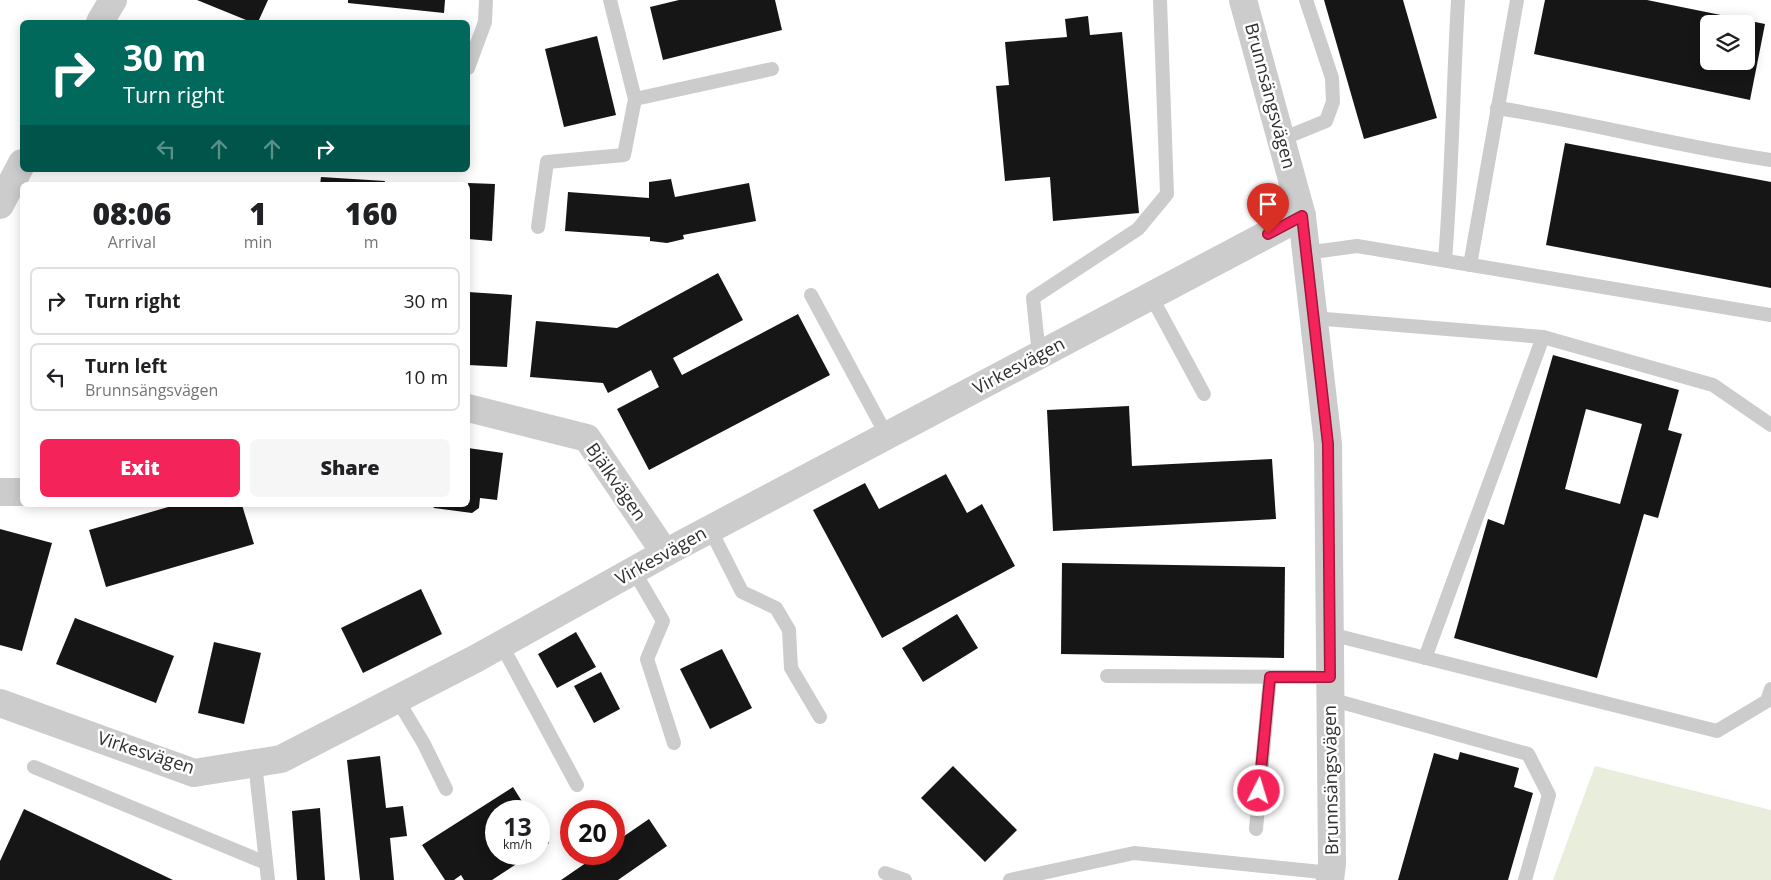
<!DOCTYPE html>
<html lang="en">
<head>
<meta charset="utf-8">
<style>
  :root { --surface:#fff; --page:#f6f6f6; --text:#202124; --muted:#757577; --line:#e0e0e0; --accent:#f42359 }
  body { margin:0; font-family:"Open Sans",sans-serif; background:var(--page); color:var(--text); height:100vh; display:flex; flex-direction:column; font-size:19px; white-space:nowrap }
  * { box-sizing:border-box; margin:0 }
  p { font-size:16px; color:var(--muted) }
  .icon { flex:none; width:28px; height:28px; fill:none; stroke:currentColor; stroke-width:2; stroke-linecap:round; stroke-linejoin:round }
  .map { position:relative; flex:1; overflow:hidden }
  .details { position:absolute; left:20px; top:182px; width:450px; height:325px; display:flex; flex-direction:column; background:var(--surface); border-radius:8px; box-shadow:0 2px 12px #0003 }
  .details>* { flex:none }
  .guide { position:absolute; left:20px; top:20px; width:450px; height:152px; border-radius:8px; box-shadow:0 2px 12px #0003; background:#00695c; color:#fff; overflow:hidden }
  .fabs { position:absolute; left:1700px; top:15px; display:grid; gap:10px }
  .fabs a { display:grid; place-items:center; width:55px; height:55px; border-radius:8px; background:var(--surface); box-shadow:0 2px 12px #0003; font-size:25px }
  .speed { position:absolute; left:485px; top:800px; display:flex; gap:10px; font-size:25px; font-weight:700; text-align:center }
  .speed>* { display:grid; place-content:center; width:65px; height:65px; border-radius:50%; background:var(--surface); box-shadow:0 2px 12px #0003; line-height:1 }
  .speed small { font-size:12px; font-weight:400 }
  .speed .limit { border:8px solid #d22; background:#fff; color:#111 }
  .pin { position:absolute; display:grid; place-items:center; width:42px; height:42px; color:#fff; margin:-51px -21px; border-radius:50% 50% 50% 0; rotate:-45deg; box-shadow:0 0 5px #0007 }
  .pin .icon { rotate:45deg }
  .me { position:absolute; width:55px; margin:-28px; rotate:5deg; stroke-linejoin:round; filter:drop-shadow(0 0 4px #0008) }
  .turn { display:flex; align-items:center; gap:18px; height:105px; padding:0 20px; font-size:22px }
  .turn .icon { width:65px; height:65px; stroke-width:2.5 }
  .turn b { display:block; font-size:35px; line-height:42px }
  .lanes { display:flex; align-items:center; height:48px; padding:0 20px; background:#0003; justify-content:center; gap:25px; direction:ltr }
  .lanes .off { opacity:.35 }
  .eta { display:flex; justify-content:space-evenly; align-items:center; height:85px; text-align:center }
  .eta b { font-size:30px; font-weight:800; line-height:35px }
  .cta { display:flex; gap:10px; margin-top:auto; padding:10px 20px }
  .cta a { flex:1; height:58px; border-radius:8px; background:var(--accent); color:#fff; font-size:20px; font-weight:800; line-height:58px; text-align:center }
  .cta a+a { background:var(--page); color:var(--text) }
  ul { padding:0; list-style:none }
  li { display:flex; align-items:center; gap:15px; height:68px; margin:0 10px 8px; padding:0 10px; border:2px solid var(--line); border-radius:8px }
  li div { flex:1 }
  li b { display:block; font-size:19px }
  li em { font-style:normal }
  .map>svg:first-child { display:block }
</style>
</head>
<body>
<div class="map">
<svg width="1771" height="880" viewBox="0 0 1771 880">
  <rect width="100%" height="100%" fill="#fff"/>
  <path fill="#e8eddc" d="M1595,766L1771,810V880H1553Z"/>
  <g fill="#161616" fill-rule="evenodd">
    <path d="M197,0H268L258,22H251Z"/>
    <path d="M348,0H445L444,13L348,3Z"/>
    <path d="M679,0H775L782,30L663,60L650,7Z"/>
    <path d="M1324,0H1403L1437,118L1364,139Z"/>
    <path d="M1545,0H1647L1765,24L1750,100L1534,54ZM1709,24H1746V61H1709Z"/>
    <path d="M1088,16L1090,35L1122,32L1139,213L1053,221L1050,177L1005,181L996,86L1009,85L1005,42L1067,37L1065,19Z"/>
    <path d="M597,36L616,115L564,127L545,49Z"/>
    <path d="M1565,143L1771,182V288L1546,245Z"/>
    <path d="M321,177L385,181L384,185H320Z"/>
    <path d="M671,179L675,197L749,183L756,221L683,235L684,239L667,243L650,241V237L565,231L568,192L649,198V182Z"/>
    <path d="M468,183L495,184L492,241L468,239Z"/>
    <path d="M718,273L743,320L673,358L682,375L798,314L830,375L649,470L617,409L659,387L651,370L608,393L603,383L530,377L536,321L617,328Z"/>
    <path d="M468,292L512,295L507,367L468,365Z"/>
    <path d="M1553,355L1679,390L1668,430L1682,434L1658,518L1644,514L1597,678L1454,638L1488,519L1504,525ZM1586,409L1642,424L1620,504L1565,489Z"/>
    <path d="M1129,406L1132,466L1272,459L1276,519L1053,531L1047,410Z"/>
    <path d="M468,448L503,453L497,500L480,498L479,508L472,513L434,508L432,505H468Z"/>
    <path d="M946,474L967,513L982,504L1015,566L882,638L813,510L865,483L879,509Z"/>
    <path d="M175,505H242L254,544L106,587L89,530Z"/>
    <path d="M0,529L52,543L22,651L0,645Z"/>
    <path d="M1062,563L1285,567L1284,658L1061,654Z"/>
    <path d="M421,589L442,634L363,673L341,628Z"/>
    <path d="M957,614L978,648L923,682L902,648Z"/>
    <path d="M75,618L174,656L156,703L56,664Z"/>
    <path d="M576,632L596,667L557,688L538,654Z"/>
    <path d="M214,642L261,653L244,724L198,713Z"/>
    <path d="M722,649L752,708L710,729L680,669Z"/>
    <path d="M601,672L620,709L594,723L574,686Z"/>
    <path d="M1460,752L1519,768L1514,787L1533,793L1508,880H1398L1434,753L1458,760Z"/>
    <path d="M380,756L386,808L403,806L407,836L390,838L394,880H360L347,760Z"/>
    <path d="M953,766L1017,830L985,862L921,798Z"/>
    <path d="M513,787L528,811H496V854H532L492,880H464L461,875L454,880H445L422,845Z"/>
    <path d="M320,808L325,880H297L292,811Z"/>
    <path d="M24,809L173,880H0V861Z"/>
    <path d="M649,819L667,846L618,880H561L599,854H614V843Z"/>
    <path d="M539,828L549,843L539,850Z"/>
  </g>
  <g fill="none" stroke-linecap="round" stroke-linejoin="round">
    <g stroke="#ccc" stroke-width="14">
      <path d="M468,68L485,22L486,0"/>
      <path d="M635,99L772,69"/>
      <path d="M1497,108C1589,122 1679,147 1771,160"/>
      <path d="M1282,139L1326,121L1333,102L1332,78L1306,0"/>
      <path d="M538,227L547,162L624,155L635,99L610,0"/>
      <path d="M1306,253L1357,246L1771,315"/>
      <path d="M1445,260C1452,174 1453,87 1458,0"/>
      <path d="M1470,265L1517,0"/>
      <path d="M811,295L887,436"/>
      <path d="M1151,296L1204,394"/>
      <path d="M1313,318L1543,337L1713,385L1771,425"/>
      <path d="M1039,355L1033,298L1138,229L1167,194L1160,0"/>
      <path d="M710,529L742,592L776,608L789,630L791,668L820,717"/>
      <path d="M634,571L663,621L647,659L674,743"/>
      <path d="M1330,634L1717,731L1767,701L1771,689"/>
      <path d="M501,644L577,785"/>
      <path d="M1425,658L1543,337"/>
      <path d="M1107,676L1330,677"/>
      <path d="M397,699L424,744L446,789"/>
      <path d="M1330,699L1528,754L1549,795L1525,880"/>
      <path d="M255,763L268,880"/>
      <path d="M34,767L266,863"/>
      <path d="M1256,829L1270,677"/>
      <path d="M885,873L905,880"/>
      <path d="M1010,880L1134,853L1331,873"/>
    </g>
    <g stroke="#ccc" stroke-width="28">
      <path d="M100,22L113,0"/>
      <path d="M0,205L22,163"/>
      <path d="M468,408L587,438L665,553"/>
      <path d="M0,492H22"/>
      <path d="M0,703L194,773L281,759L477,658L665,553L1302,216"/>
    </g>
    <path stroke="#ccc" stroke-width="28" d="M1243,0L1302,216L1328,444L1332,864L1330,880"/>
  </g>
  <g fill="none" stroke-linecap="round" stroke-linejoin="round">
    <defs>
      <path id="route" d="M1259,791L1270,677H1330L1328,444L1302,216L1268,234"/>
    </defs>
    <use href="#route" stroke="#9f173a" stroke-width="12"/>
    <use href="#route" stroke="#f42359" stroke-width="9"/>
  </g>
  <g text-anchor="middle" stroke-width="5" stroke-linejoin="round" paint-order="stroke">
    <g font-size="18" fill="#2f2f2f" stroke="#fff">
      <text transform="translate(1270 96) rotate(75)" y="6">Brunnsängsvägen</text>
      <text transform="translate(1019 366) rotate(-28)" y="6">Virkesvägen</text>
      <text transform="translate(616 482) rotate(55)" y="6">Bjälkvägen</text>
      <text transform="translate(661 556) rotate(-29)" y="6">Virkesvägen</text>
      <text transform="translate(146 753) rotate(18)" y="6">Virkesvägen</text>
      <text transform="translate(1331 780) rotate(-91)" y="6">Brunnsängsvägen</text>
    </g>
  </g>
</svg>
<div class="fabs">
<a><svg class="icon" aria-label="layers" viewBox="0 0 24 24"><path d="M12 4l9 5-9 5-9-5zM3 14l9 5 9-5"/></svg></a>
</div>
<div class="speed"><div>13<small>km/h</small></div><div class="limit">20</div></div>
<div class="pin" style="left:1268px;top:234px;background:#d93025"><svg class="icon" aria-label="arrive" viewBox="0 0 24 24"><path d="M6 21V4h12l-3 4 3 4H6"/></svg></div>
<svg class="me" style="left:1259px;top:791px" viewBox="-20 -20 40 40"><circle r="17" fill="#f42359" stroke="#fff" stroke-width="3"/><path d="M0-11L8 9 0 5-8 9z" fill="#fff"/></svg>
<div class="guide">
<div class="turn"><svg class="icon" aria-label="right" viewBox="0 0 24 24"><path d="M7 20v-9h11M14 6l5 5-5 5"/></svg><div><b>30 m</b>Turn right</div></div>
<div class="lanes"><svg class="icon off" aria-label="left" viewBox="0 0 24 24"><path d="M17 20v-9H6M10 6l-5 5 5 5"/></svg><svg class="icon off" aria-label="ahead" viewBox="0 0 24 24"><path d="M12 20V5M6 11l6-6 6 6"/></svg><svg class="icon off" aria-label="ahead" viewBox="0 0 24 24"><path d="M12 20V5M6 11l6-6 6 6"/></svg><svg class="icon" aria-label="right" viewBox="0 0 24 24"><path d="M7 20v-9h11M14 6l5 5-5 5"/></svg></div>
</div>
<section class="details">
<div class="eta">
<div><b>08:06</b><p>Arrival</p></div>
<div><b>1</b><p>min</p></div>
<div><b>160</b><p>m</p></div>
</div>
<ul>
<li><svg class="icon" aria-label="right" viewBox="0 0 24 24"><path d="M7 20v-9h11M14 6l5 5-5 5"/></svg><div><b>Turn right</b></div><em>30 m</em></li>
<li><svg class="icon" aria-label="left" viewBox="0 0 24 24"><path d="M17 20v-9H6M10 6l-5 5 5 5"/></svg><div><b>Turn left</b><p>Brunnsängsvägen</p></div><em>10 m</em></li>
</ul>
<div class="cta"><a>Exit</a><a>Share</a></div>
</section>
</div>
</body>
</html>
